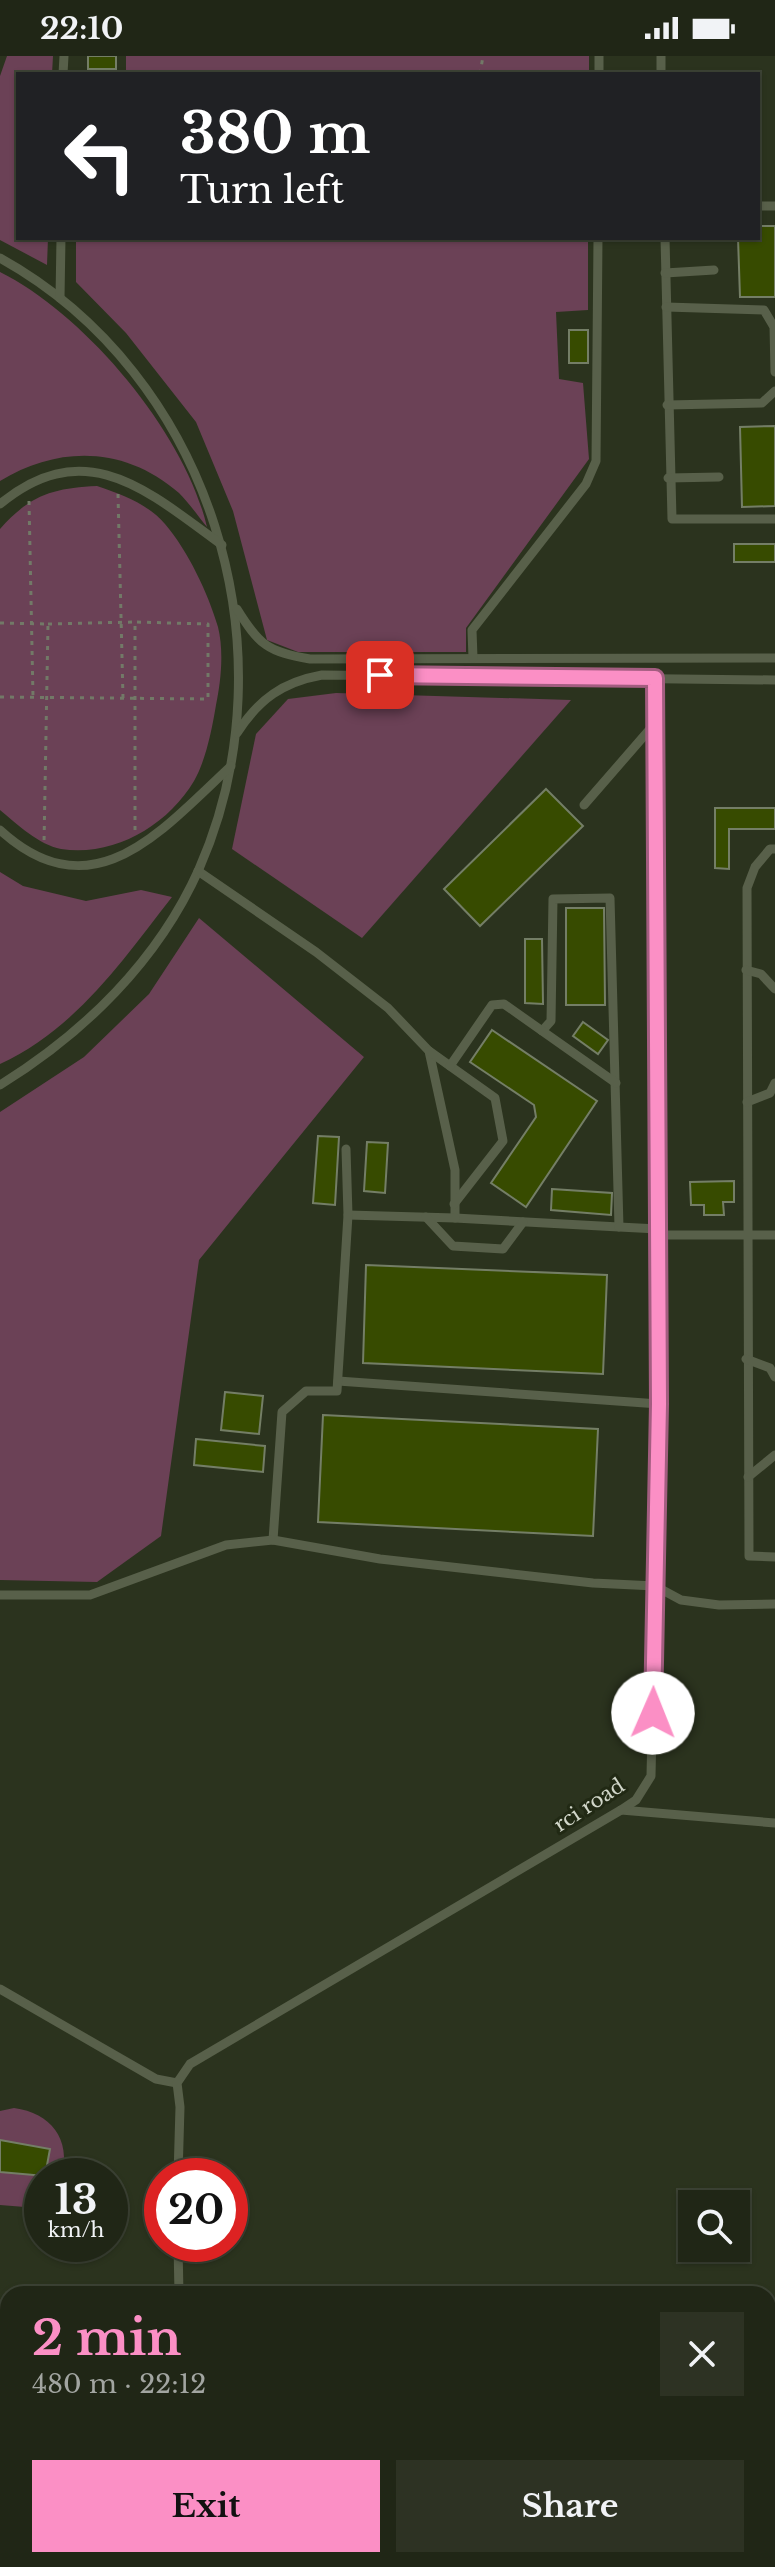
<!DOCTYPE html>
<html lang="en">
<head>
<meta charset="utf-8">
<style>
  :root { --surface:#202616; --page:#2d3223; --text:#f1f3f6; --muted:#a2a5a1; --line:#3d4335; --accent:#fb8fc5 }
  body { margin:0; font-family:"Libre Baskerville",serif; background:var(--page); color:var(--text); height:100vh; display:flex; flex-direction:column; font-size:30px; white-space:nowrap }
  * { box-sizing:border-box; margin:0 }
  p { font-size:26px; color:var(--muted) }
  .icon { flex:none; width:44px; height:44px; fill:none; stroke:currentColor; stroke-width:2; stroke-linecap:round; stroke-linejoin:round }
  .map { position:relative; flex:1; overflow:hidden }
  .sheet { position:absolute; left:0px; top:2230px; width:776px; height:282px; display:flex; flex-direction:column; background:var(--surface); border-radius:24px 24px 0 0; box-shadow:0 2px 6px #0004,0 0 0 2px var(--line) }
  .sheet>* { flex:none }
  .top-card { position:absolute; left:16px; top:16px; width:744px; height:168px; border-radius:0px; box-shadow:0 2px 6px #0004,0 0 0 2px var(--line); background:#202124; color:#fff; overflow:hidden }
  .tools { position:absolute; left:678px; top:2134px; display:grid; gap:16px }
  .tools a { display:grid; place-items:center; width:72px; height:72px; border-radius:0px; background:var(--surface); box-shadow:0 2px 6px #0004,0 0 0 2px var(--line); font-size:40px }
  .speed { position:absolute; left:24px; top:2102px; display:flex; gap:16px; font-size:40px; font-weight:700; text-align:center }
  .speed>* { display:grid; place-content:center; width:104px; height:104px; border-radius:50%; background:var(--surface); box-shadow:0 2px 6px #0004,0 0 0 2px var(--line); line-height:1 }
  .speed small { font-size:20px; font-weight:400 }
  .speed .limit { border:12px solid #d22; background:#fff; color:#111 }
  .pin { position:absolute; display:grid; place-items:center; width:68px; height:68px; color:#fff; margin:-34px; border-radius:16px; box-shadow:0 4px 12px #0006 }
  .me { position:absolute; width:88px; margin:-44px; rotate:1deg; stroke-linejoin:round; filter:drop-shadow(0 0 6px #0008) }
  .turn { display:flex; align-items:center; gap:28px; height:168px; padding:0 32px; font-size:36px }
  .turn .icon { width:104px; height:104px; stroke-width:2.5 }
  .turn b { display:block; font-size:56px; line-height:68px }
  .round { display:grid; place-items:center; flex:none; width:84px; height:84px; border-radius:0px; background:var(--page) }
  .headline { display:flex; align-items:center; justify-content:space-between; height:136px; padding:0 32px }
  h1 { font-size:48px; font-weight:800; line-height:60px; color:var(--accent) }
  .primary-button { display:flex; gap:16px; margin-top:auto; padding:16px 32px }
  .primary-button a { flex:1; height:92px; border-radius:0px; background:var(--accent); color:#111; font-size:32px; font-weight:800; line-height:92px; text-align:center }
  .primary-button a+a { background:var(--page); color:var(--text) }
  .status { display:flex; justify-content:space-between; align-items:center; height:56px; padding:0 40px; background:var(--surface); direction:ltr }
  .status svg { height:22px; fill:currentColor }
  .map>svg:first-child { display:block }
</style>
</head>
<body>
<div class="status"><b>22:10</b><svg viewBox="0 0 49 12"><path d="M0 12V9h3v3zM5 12V6h3v6zM10 12V3h3v9zM15 12V0h3v12zM26 1h20v11H26zM47 4h2v5h-2z"/></svg></div>
<div class="map">
<svg width="775" height="2511" viewBox="0 0 775 2511">
  <rect width="100%" height="100%" fill="#2b331e"/>
  <g fill="#6b4156">
    <path d="M7,0H53L52,18H18V182H48L47,209L0,184V20Z"/>
    <rect x="126" y="0" width="463" height="18"/>
    <path d="M76,182H588V254L556,256L559,323L583,327L589,403L466,572V596H298L267,584L233,455L196,366L126,277L76,226Z"/>
    <path d="M0,216C86,259 185,377 207,471C198,460 189,447 179,437C125,390 59,389 0,425Z"/>
    <path d="M97,430C121,438 148,448 165,468C188,495 208,537 218,571C224,595 221,625 216,649C212,673 206,704 194,725C167,770 114,801 61,793C39,789 17,768 0,754V473C30,439 53,432 97,430Z"/>
    <path d="M336,637L571,644L362,882L232,793L256,678L288,643Z"/>
    <path d="M0,816L23,830L86,845L141,834L172,841C122,905 76,973 0,1008Z"/>
    <path d="M199,862L364,1001L199,1204L161,1480L97,1526L0,1524V1056L84,1001L149,938Z"/>
    <path d="M14,2052C51,2057 71,2083 62,2120H42V2144L25,2151L0,2149V2055Z"/>
  </g>
  <g fill="#374b00" stroke="#747e66" stroke-width="2">
    <rect x="88" y="0" width="28" height="13"/>
    <path d="M758,170H775V241H740L738,182H758Z"/>
    <rect x="569" y="274" width="19" height="33"/>
    <path d="M775,370V450L742,451L740,371Z"/>
    <rect x="734" y="488" width="41" height="18"/>
    <path d="M546,733L583,770L480,870L444,833Z"/>
    <path d="M715,752H775V773H729V813L715,812Z"/>
    <path d="M566,852H604L605,949H566Z"/>
    <path d="M525,883H542L543,948L525,947Z"/>
    <path d="M583,966L608,984L598,998L573,980Z"/>
    <path d="M492,974L597,1045L526,1151L491,1127L536,1061L534,1049L470,1006Z"/>
    <path d="M318,1080L339,1081L335,1149L313,1147Z"/>
    <path d="M367,1086L388,1087L385,1137L364,1135Z"/>
    <path d="M734,1125V1146H723L724,1159H704V1149H691L690,1126Z"/>
    <path d="M552,1133L612,1137L611,1159L551,1154Z"/>
    <path d="M366,1209L607,1219L603,1318L363,1307Z"/>
    <path d="M225,1336L263,1340L259,1378L221,1374Z"/>
    <path d="M323,1359L598,1373L593,1480L318,1466Z"/>
    <path d="M196,1383L265,1390L263,1416L194,1409Z"/>
    <path d="M0,2084L50,2093L45,2120L0,2116Z"/>
  </g>
  <g fill="none" stroke-linecap="round" stroke-linejoin="round">
    <g stroke="#727967" stroke-width="3" stroke-dasharray="4 6" stroke-linecap="butt">
      <path d="M480,18L483,0"/>
      <path d="M118,438L123,642"/>
      <path d="M29,445L33,641"/>
      <path d="M0,567L48,568L44,788"/>
      <path d="M48,568L135,566"/>
      <path d="M0,641L208,643V568L135,566V775"/>
    </g>
    <g stroke="#58604a" stroke-width="9">
      <path d="M661,0V18"/>
      <path d="M63,18L64,0"/>
      <path d="M599,18V0"/>
      <path d="M758,150H775"/>
      <path d="M665,182L672,463H775"/>
      <path d="M0,202C211,319 295,595 199,813C158,905 84,977 0,1029"/>
      <path d="M665,217L714,214"/>
      <path d="M60,242L61,182"/>
      <path d="M666,251L764,254L774,271L775,316"/>
      <path d="M667,349L762,347L775,335"/>
      <path d="M668,422L719,421"/>
      <path d="M0,448C86,377 149,436 222,489"/>
      <path d="M237,553C259,589 268,596 310,603L775,602"/>
      <path d="M473,602L472,574L586,428L596,405L598,182"/>
      <path d="M237,677C259,643 283,626 322,619L775,624"/>
      <path d="M584,749L657,665"/>
      <path d="M0,774C93,859 162,774 231,710"/>
      <path d="M775,793H770L755,811L747,832L749,1500L775,1501"/>
      <path d="M198,815L316,896L388,952L429,995L455,1114V1162L619,1171L610,842L553,843L551,965L542,975"/>
      <path d="M746,914L761,918L775,933"/>
      <path d="M429,995L495,1042L503,1085L454,1148"/>
      <path d="M450,1010L492,949L504,948L616,1027"/>
      <path d="M747,1046L770,1037L775,1027"/>
      <path d="M348,1159L455,1162"/>
      <path d="M426,1161L453,1190L503,1193L523,1166"/>
      <path d="M619,1171L658,1173"/>
      <path d="M659,1179H775"/>
      <path d="M746,1303L770,1312L775,1321"/>
      <path d="M338,1325L659,1348"/>
      <path d="M748,1421L775,1399"/>
      <path d="M273,1484L282,1356L306,1335H337L348,1159L346,1093"/>
      <path d="M0,1539H90L226,1489L273,1484L380,1503L593,1527L655,1530L681,1544L719,1549L775,1548"/>
      <path d="M621,1754L775,1767"/>
      <path d="M0,1933L156,2023L177,2027"/>
      <path d="M178,2120L180,2051L177,2027L190,2008L621,1754L636,1744L651,1720L659,1348L655,622"/>
      <path d="M178,2188L179,2238"/>
      <path d="M181,2504V2511"/>
    </g>
  </g>
  <g fill="none" stroke-linecap="round" stroke-linejoin="round">
    <defs>
      <path id="route" d="M380,619L655,622L659,1348L653,1657"/>
    </defs>
    <use href="#route" stroke="#a35d80" stroke-width="20"/>
    <use href="#route" stroke="#fb8fc5" stroke-width="14"/>
  </g>
  <g text-anchor="middle" stroke-width="6" stroke-linejoin="round" paint-order="stroke">
    <g font-size="20" fill="#d1d6c9" stroke="#212914">
      <text transform="translate(589 1749) rotate(-33)" y="7">rci road</text>
    </g>
  </g>
</svg>
<div class="tools">
<a><svg class="icon" aria-label="search" viewBox="0 0 24 24"><circle cx="10" cy="10" r="6"/><path d="M15 15l6 6"/></svg></a>
</div>
<div class="speed"><div>13<small>km/h</small></div><div class="limit">20</div></div>
<div class="pin" style="left:380px;top:619px;background:#d93025"><svg class="icon" aria-label="arrive" viewBox="0 0 24 24"><path d="M6 21V4h12l-3 4 3 4H6"/></svg></div>
<svg class="me" style="left:653px;top:1657px" viewBox="-20 -20 40 40"><circle r="19" fill="#fff"/><path d="M0-13L10 11 0 6-10 11z" fill="#fb8fc5"/></svg>
<div class="top-card">
<div class="turn"><svg class="icon" aria-label="left" viewBox="0 0 24 24"><path d="M17 20v-9H6M10 6l-5 5 5 5"/></svg><div><b>380 m</b>Turn left</div></div>
</div>
<section class="sheet">
<div class="headline"><div><h1>2 min</h1><p>480 m · 22:12</p></div><a class="round"><svg class="icon" aria-label="close" viewBox="0 0 24 24"><path d="M6 6l12 12M18 6L6 18"/></svg></a></div>
<div class="primary-button"><a>Exit</a><a>Share</a></div>
</section>
</div>
</body>
</html>
